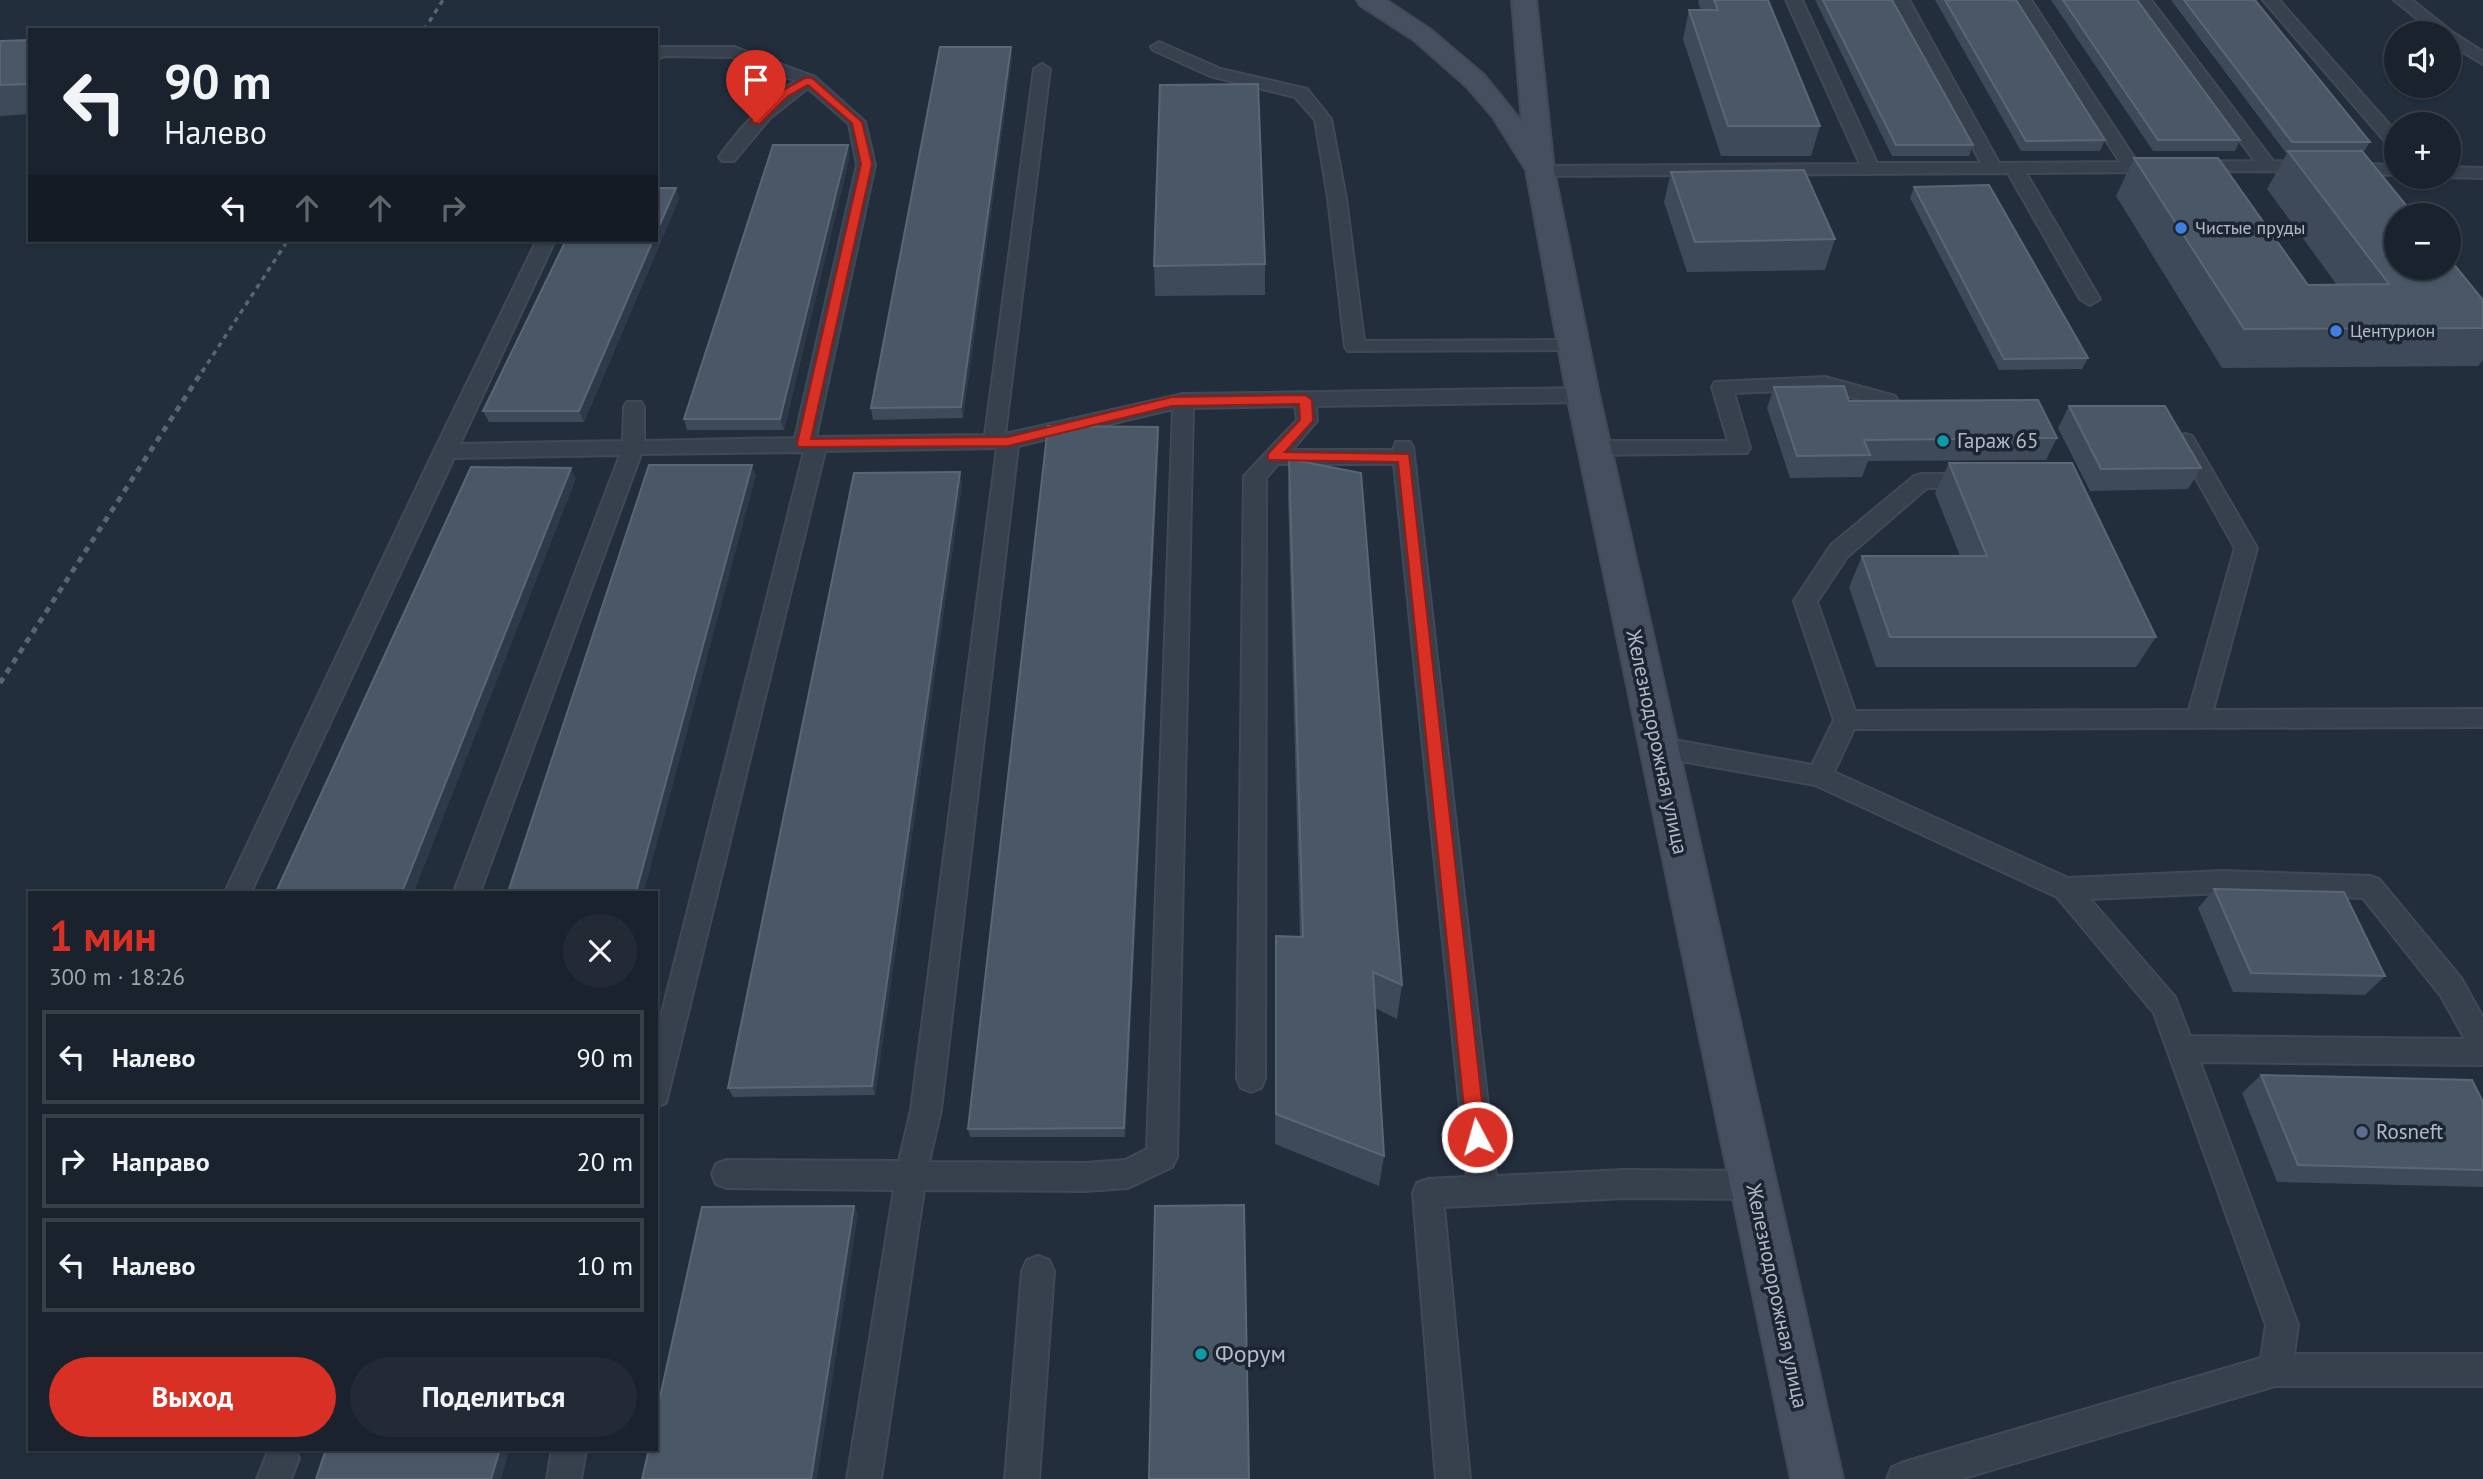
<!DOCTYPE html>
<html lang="ru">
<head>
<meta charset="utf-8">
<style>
  :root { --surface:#1a222d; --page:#232a35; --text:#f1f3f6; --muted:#9fa4aa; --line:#383f49; --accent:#d93025 }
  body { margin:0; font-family:"PT Sans",sans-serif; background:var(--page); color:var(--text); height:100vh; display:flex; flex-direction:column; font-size:26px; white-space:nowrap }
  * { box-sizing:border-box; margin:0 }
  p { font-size:23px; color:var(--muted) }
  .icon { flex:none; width:38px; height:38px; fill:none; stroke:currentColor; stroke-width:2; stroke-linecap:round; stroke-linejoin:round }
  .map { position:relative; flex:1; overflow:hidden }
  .details { position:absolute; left:28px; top:891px; width:630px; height:560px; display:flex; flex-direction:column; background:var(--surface); border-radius:0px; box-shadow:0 2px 5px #0004,0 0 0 2px var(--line) }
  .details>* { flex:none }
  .banner { position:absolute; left:28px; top:28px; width:630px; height:214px; border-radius:0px; box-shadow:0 2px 5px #0004,0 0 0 2px var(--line); background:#1a222d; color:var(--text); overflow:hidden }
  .fabs { position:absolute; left:2384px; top:21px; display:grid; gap:14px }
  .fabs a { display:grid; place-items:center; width:77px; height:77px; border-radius:50%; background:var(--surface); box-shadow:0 2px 5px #0004,0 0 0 2px var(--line); font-size:35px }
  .pin { position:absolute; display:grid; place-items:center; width:60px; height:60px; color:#fff; margin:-72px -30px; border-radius:50% 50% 50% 0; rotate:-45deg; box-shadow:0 0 7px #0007 }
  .pin .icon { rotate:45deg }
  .me { position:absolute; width:77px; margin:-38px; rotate:354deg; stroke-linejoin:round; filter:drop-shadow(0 0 5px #0008) }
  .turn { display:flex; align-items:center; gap:24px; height:147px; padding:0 21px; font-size:32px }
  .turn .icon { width:91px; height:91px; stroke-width:2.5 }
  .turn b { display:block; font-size:49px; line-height:60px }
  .lanes { display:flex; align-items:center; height:66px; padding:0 21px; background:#0003; justify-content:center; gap:35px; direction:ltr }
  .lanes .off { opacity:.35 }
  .round { display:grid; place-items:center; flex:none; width:74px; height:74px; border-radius:37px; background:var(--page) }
  .summary { display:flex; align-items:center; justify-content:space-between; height:119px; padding:0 21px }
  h1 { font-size:42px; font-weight:800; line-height:52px; color:var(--accent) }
  .cta { display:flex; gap:14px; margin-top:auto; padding:14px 21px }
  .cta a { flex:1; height:80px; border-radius:42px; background:var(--accent); color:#fff; font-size:28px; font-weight:800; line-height:80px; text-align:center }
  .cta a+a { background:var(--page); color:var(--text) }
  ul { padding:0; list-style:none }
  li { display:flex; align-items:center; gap:21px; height:94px; margin:0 14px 10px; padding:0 7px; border:4px solid var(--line); border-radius:0px }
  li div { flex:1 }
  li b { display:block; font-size:26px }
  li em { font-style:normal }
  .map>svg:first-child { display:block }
</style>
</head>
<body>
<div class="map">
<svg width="2483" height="1479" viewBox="0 0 2483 1479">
  <rect width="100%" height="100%" fill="#232e3c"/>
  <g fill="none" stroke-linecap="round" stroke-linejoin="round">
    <defs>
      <g id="lane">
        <path d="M1786,0H1802L1877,163H1981L1893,0H1909L1999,163L2120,162L2015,0H2031L2137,162L2255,161L2135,0H2151L2273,161L2396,165V175L2268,171L2026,173L2100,299L2090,305L2080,299L2008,173L1540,176L1531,171L1540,166L1860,164Z"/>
        <path d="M2263,0H2279L2396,132V148L2390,147Z"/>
        <path d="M2394,0H2412L2452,32L2483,52V64L2448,43V33H2435Z"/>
        <path d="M1159,42L1221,69L1307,89L1331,119L1346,198L1364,341L1573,340L1580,342L1583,346L1580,350L1348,351L1345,347L1328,198L1315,120L1295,97L1210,76L1153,50L1151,47Z"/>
        <path d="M656,47H734L815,77L865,122L875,165L816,437L985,435L1034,69L1042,64L1050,69L1005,434L1183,394L1583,388L1590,390L1593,395L1590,400L1583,402L1316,406L1317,421L1292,450H1393L1396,442H1410L1413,447L1496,1176L1625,1170L1753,1171L1764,1175L1768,1185L1764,1195L1753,1199L1625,1198L1444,1207L1470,1479H1436L1413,1193L1417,1183L1428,1179L1467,1177L1394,464H1278L1266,478L1265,1079L1261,1088L1251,1092L1241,1088L1237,1079L1244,476L1297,420L1295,406L1193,408L1177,1157L1172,1167L1128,1188L1085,1191L924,1190L881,1479H847L894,1190L727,1188L716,1184L712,1174L716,1164L727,1160L899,1161L911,1110L997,448L825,451L666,1103L656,1107V1036L804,452L641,454L480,892H454L620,455L454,458L251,892H225L434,451L537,240H555L460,444L623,441L624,407L627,402H641L644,407V441L795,438L857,165L849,124L808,88L770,118L734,161H722L719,157C740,128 765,99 796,81L732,57L664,56L656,60ZM1173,409L1147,1149L1125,1160L1085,1163L929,1162L941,1110L1018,446Z"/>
        <path d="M2448,167L2483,168V178L2446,177H2448Z"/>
        <path d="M1825,377L1895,396L1898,401L1895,406L1888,408L1824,389L1734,393L1750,448L1747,453L1594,455L1587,453L1584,448L1587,443L1594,441H1728L1712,387L1715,382Z"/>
        <path d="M2185,434L2192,436L2257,548L2213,710L2483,709V727L1854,729L1834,772L2068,878L2223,871L2370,876L2379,879L2461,978L2483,1018V1065L2200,1062L2298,1325L2294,1354H2483V1386H2275L1961,1479H1887L1892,1467L1904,1462L2261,1358L2266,1325L2154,1013L2057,897L1815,785L1658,757L1649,754L1646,747L1649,740L1658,737L1812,765L1834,720L1794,601L1831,545L1914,476L1922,474H1974L1982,476L1985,481L1982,486L1974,488H1927L1847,557L1817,602L1855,711L2189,710L2235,548L2175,441L2178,436ZM2223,893L2363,898L2441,996L2465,1039L2190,1036L2175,997L2090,899Z"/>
        <path d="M1038,1256L1049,1260L1054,1271L1039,1479H1005L1022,1271L1027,1260Z"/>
        <path d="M269,1449H295L299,1458L291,1479H257Z"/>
        <path d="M552,1449H586L581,1479H547Z"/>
      </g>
      <path id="secondary" d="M1357,0H1386L1431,30L1484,75L1522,122L1512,0H1536L1554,171L1599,395L1843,1479H1791L1567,395L1526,170L1493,117L1466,86L1414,40L1360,5Z"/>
    </defs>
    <use href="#lane" stroke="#404955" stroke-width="4"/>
    <use href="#secondary" stroke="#404955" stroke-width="4"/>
    <use href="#lane" fill="#37404d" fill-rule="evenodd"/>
    <use href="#secondary" fill="#454f5f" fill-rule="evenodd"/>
    <g stroke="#596474" stroke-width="3.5" stroke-dasharray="5 5" stroke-linecap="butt">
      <path d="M424,30L443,0"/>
      <path d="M202,372L288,240"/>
    </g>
    <path stroke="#596474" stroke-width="5" stroke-dasharray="6 6" stroke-linecap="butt" d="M0,683L203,370"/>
  </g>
  <g fill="#3e4a5a">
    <path d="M1699,0H1768L1820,126L1811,156H1721L1683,39L1689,10H1701L1698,3Z"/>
    <path d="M1815,0H1892L1973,145L1969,156H1892Z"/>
    <path d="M1935,0H2016L2105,140L2100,151H2021Z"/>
    <path d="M2051,0H2137L2240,140L2235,151H2153Z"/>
    <path d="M2171,0H2255L2370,142L2363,153L2483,300V360L2478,366L2222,368L2116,196L2134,158L2308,285H2337L2267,189L2287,153H2286Z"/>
    <path d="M30,40V114L0,116V41Z"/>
    <path d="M1012,58L963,418L873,420L871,408Z"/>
    <path d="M850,155L784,430H687L684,419Z"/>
    <path d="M1671,172L1835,239L1825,270L1687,272L1664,202Z"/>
    <path d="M1914,187L2088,358L2082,369L1999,370L1910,198Z"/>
    <path d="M676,188L679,199L584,422H489L483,411Z"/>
    <path d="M1265,264V295L1155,296L1154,266Z"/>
    <path d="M1774,387L1849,401L2057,438L2046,460L1868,461L1862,477L1790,478L1767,408Z"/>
    <path d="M2069,406L2201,468L2188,489L2090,491L2058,428Z"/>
    <path d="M1158,427L1159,438L1125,1137H970L968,1129Z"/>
    <path d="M1289,459L1402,985L1397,1019L1375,1008L1384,1156L1379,1186L1275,1144V970L1276,936L1300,937L1288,497Z"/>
    <path d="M1949,463L2156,637L2136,667H1876L1849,587L1862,556H1960L1935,493Z"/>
    <path d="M962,483L875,1095L733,1097L728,1088Z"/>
    <path d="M2214,889L2385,976L2365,995L2233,992L2198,908Z"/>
    <path d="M2261,1075L2483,1102V1187L2277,1182L2242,1093Z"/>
  </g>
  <g fill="#2e3a49">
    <path d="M1011,47L1012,58L963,418L961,407Z"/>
    <path d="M848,145L850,155L784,430L780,419Z"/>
    <path d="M676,188L679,199L584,422L579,411L653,240H656V233Z"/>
    <path d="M1158,427L1159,438L1125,1137L1124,1128Z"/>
    <path d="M752,465L756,476L644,892H636Z"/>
    <path d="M571,468L576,479L414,892H402Z"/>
    <path d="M960,472L962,483L875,1095L872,1086Z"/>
    <path d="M854,1206L858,1214L817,1479H811Z"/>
    <path d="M500,1449H510L501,1479H491Z"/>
  </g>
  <g fill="#4a5766" stroke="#5b6675" stroke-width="2">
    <path d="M1714,0H1768L1820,126H1728L1689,10H1718Z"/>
    <path d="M1823,0H1892L1973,145H1896Z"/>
    <path d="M1945,0H2016L2105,140L2026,141Z"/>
    <path d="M2063,0H2137L2240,140H2158Z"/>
    <path d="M2184,0H2255L2370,142H2292Z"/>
    <path d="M30,40V84L0,85V41Z"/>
    <path d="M940,47H1011L961,407L871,408Z"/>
    <path d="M1258,84L1265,264L1154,266L1160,85Z"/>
    <path d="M773,145H848L780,419H684Z"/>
    <path d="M2288,151H2362L2414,215H2396V268H2448V257L2483,300V328L2244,329L2134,158H2218L2308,285L2389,284Z"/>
    <path d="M1804,170L1835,239L1695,242L1671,172Z"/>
    <path d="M1989,185L2088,358L2004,359L1914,187Z"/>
    <path d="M656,188H676L656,233Z"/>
    <path d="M566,240H653L579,411H483Z"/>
    <path d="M1844,386L1849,401L2038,400L2057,438L1864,440L1870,455L1797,456L1774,387Z"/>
    <path d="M2069,406H2165L2201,468L2101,469Z"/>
    <path d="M1048,426L1158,427L1124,1128L968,1129Z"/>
    <path d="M1289,459L1361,473L1402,985L1373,972L1384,1156L1276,1114V936L1303,937Z"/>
    <path d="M1949,463H2072L2156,637H1890L1862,556H1987Z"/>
    <path d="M649,465H752L636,892H508Z"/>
    <path d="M471,467L571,468L402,892H276Z"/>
    <path d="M960,472L872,1086L728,1088L854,473Z"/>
    <path d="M2214,889L2344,892L2385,976L2251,973Z"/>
    <path d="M2261,1075L2472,1080L2483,1102V1170L2298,1165Z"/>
    <path d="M1244,1205L1249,1479H1149L1155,1206Z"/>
    <path d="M854,1206L811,1479H642L649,1449H656V1415L702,1207Z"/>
    <path d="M326,1449H500L491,1479H316Z"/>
  </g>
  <path fill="#d93025" stroke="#8d1f18" stroke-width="2" d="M805,78H812L862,122L872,164L811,439L1008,437L1172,397L1305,395L1312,400L1313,421L1285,452L1409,454L1486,1137L1484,1143L1477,1146L1470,1143L1467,1137L1398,462L1268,460V454L1300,420L1299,404L1172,406L1008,446L799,447L797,444L861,164L852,123L808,85L788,96L760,124L750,122L781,91Z"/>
  <g fill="#3f7fe0" stroke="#1c2531" stroke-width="2.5">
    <circle cx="2181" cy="228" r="7"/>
    <circle cx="2336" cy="331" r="7"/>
  </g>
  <g fill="#0f9aa8" stroke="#1c2531" stroke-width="2.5">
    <circle cx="1943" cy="441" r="7"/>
    <circle cx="1201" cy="1354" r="7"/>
  </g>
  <circle fill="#5c6f8a" stroke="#1c2531" stroke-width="2.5" cx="2362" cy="1132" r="7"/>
  <g text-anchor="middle" stroke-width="7" stroke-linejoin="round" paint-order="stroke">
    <g font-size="18" fill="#b3bbc8" stroke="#1c2531" text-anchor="start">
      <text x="2195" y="234">Чистые пруды</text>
      <text x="2350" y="337">Центурион</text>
    </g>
    <g font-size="21" fill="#b3bbc8" stroke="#1c2531" text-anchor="start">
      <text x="1957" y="448">Гараж 65</text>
      <text x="2376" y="1139">Rosneft</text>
    </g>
    <g font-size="21" fill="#b3bbc8" stroke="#1c2531">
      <text transform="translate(1657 742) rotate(78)" y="7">Железнодорожная улица</text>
      <text transform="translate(1777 1296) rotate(78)" y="7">Железнодорожная улица</text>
    </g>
    <g font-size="24" fill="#b3bbc8" stroke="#1c2531" text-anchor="start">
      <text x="1215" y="1362">Форум</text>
    </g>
  </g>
</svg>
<div class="fabs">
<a><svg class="icon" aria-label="sound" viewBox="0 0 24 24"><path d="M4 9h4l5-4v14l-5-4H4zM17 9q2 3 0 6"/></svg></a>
<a>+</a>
<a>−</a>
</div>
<div class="pin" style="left:756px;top:122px;background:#d93025"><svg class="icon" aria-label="arrive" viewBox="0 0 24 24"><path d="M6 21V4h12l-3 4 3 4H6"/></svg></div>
<svg class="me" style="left:1477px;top:1137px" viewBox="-20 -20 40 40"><circle r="17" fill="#d93025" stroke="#fff" stroke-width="3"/><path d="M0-11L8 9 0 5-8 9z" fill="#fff"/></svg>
<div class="banner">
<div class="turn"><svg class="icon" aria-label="left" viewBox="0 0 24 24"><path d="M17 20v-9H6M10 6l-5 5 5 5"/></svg><div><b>90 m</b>Налево</div></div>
<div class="lanes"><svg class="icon" aria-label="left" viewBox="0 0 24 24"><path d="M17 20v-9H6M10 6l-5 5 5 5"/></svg><svg class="icon off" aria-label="ahead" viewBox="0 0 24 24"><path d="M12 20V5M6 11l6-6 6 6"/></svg><svg class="icon off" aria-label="ahead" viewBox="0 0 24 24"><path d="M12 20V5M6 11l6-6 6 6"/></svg><svg class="icon off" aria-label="right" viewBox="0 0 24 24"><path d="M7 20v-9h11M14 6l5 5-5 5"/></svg></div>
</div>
<section class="details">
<div class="summary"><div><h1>1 мин</h1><p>300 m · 18:26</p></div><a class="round"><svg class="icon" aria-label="close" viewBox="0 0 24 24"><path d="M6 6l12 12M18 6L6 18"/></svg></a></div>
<ul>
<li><svg class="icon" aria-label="left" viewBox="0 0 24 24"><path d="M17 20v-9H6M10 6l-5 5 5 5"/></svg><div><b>Налево</b></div><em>90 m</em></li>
<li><svg class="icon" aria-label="right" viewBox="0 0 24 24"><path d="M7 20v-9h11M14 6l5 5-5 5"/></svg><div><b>Направо</b></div><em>20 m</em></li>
<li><svg class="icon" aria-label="left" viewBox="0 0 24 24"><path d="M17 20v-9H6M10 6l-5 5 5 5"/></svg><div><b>Налево</b></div><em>10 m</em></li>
</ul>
<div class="cta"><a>Выход</a><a>Поделиться</a></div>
</section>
</div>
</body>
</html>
